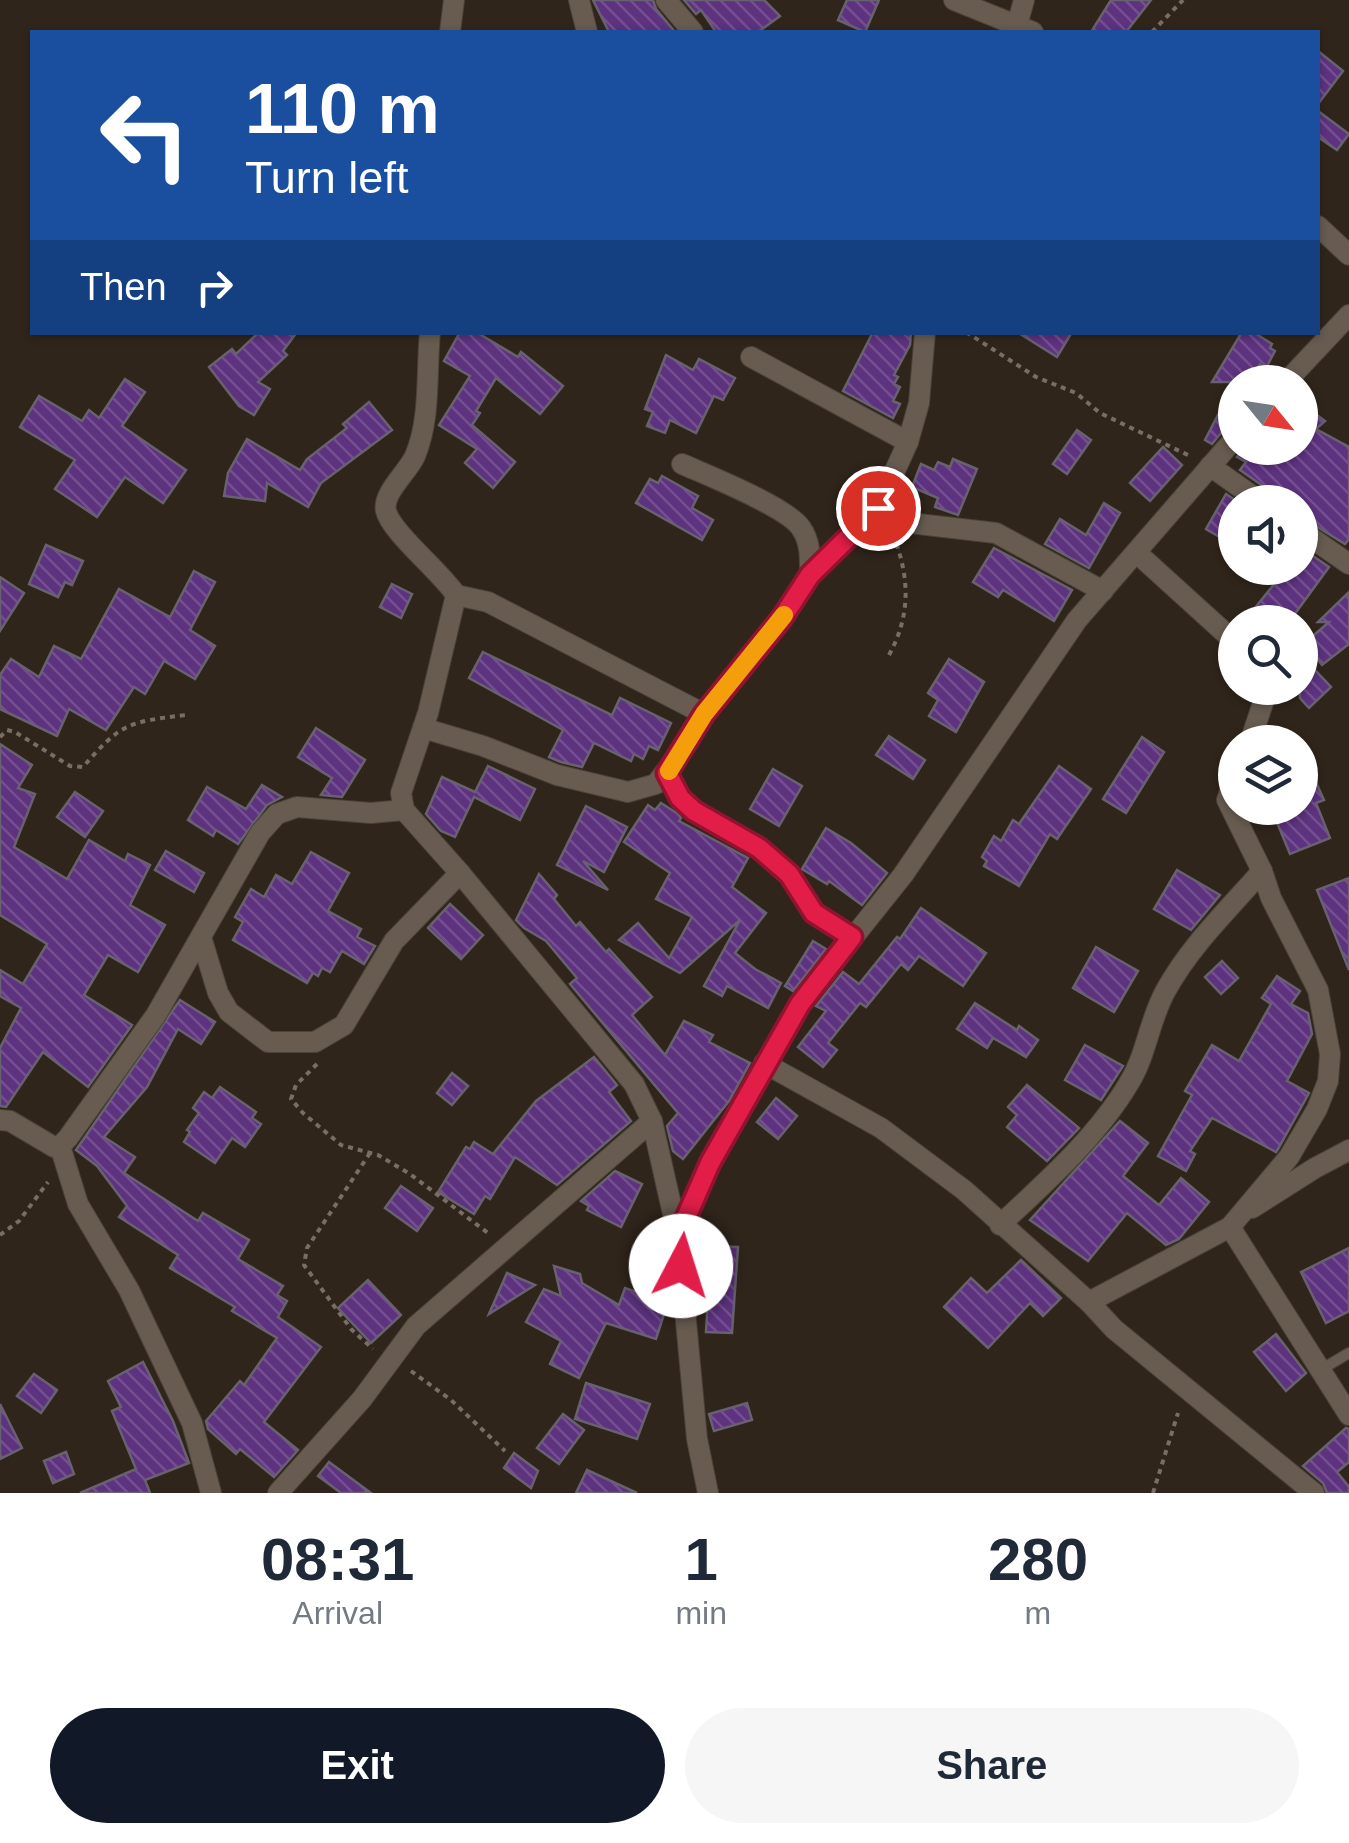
<!DOCTYPE html>
<html lang="en">
<head>
<meta charset="utf-8">
<style>
  :root { --surface:#fff; --page:#f6f6f7; --text:#1f2937; --muted:#747a83; --accent:#111827 }
  body { margin:0; font-family:Arial,sans-serif; background:var(--page); color:var(--text); height:100vh; display:flex; flex-direction:column; font-size:38px; white-space:nowrap }
  * { box-sizing:border-box; margin:0 }
  p { font-size:32px; color:var(--muted) }
  .icon { flex:none; width:55px; height:55px; fill:none; stroke:currentColor; stroke-width:2; stroke-linecap:round; stroke-linejoin:round }
  .map { position:relative; height:1493px; overflow:hidden }
  .panel { display:flex; flex-direction:column; background:var(--surface); flex:1 }
  .panel>* { flex:none }
  .hud { position:absolute; left:30px; top:30px; width:1290px; height:305px; border-radius:0px; box-shadow:0 2px 8px #0004; background:#1a4fa0; color:#fff; overflow:hidden }
  .needle { width:65px; rotate:120deg }
  .buttons { position:absolute; left:1218px; top:365px; display:grid; gap:20px }
  .buttons a { display:grid; place-items:center; width:100px; height:100px; border-radius:50%; background:var(--surface); box-shadow:0 2px 8px #0004; font-size:50px }
  .pin { position:absolute; display:grid; place-items:center; width:85px; height:85px; color:#fff; margin:-42px; border:5px solid #fff; border-radius:50%; box-shadow:0 2px 10px #0007 }
  .me { position:absolute; width:110px; margin:-55px; rotate:5deg; stroke-linejoin:round; filter:drop-shadow(0 0 8px #0008) }
  .turn { display:flex; align-items:center; gap:35px; height:210px; padding:0 50px; font-size:45px }
  .turn .icon { width:130px; height:130px; stroke-width:2.5 }
  .turn b { display:block; font-size:70px; line-height:85px }
  .then { display:flex; align-items:center; height:95px; padding:0 50px; background:#0003; gap:20px; font-size:38px }
  .eta { display:flex; justify-content:space-evenly; align-items:center; height:170px; text-align:center }
  .eta b { font-size:60px; font-weight:700; line-height:70px }
  .action { display:flex; gap:20px; margin-top:auto; padding:20px 50px }
  .action a { flex:1; height:115px; border-radius:60px; background:var(--accent); color:#fff; font-size:40px; font-weight:700; line-height:115px; text-align:center }
  .action a+a { background:var(--page); color:var(--text) }
  .map>svg:first-child { display:block }
</style>
</head>
<body>
<div class="map">
<svg width="1349" height="1493" viewBox="0 0 1349 1493">
  <defs>
    <pattern id="building-back-hatch" width="6" height="6" patternUnits="userSpaceOnUse" patternTransform="scale(2.5)"><rect width="6" height="6" fill="#5d327f"/><path d="M-1 5l2 2M0 0l6 6M5-1l2 2" fill="none" stroke="#744f90"/></pattern>
  </defs>
  <rect width="100%" height="100%" fill="#30251b"/>
  <g fill="url(#building-back-hatch)" stroke="#68616f" stroke-width="2.5">
    <path d="M593,0H653L656,9L675,32H609Z"/>
    <path d="M684,0H764L780,16L758,32H716L701,10L696,14Z"/>
    <path d="M847,0H879L865,32L838,20Z"/>
    <path d="M1111,0H1151L1126,32H1091Z"/>
    <path d="M1318,51L1343,71L1318,104Z"/>
    <path d="M1318,111L1349,134L1337,150L1318,137Z"/>
    <path d="M259,332H297L283,351L287,355L258,382L270,389L254,415L239,406L209,367L232,349L236,354Z"/>
    <path d="M460,332H476L518,357L521,352L563,386L540,414L496,378L476,411L480,413L472,425L515,462L493,488L465,463L477,449L439,425L470,376L444,361Z"/>
    <path d="M873,332H911L910,345L894,375L898,377L894,384L900,387L893,401L900,404L893,418L843,391Z"/>
    <path d="M1017,332H1072L1057,357Z"/>
    <path d="M1242,332H1253L1272,344L1270,348L1275,351L1266,368L1260,364L1249,382H1235V424L1225,428L1212,444L1205,440L1235,382H1212Z"/>
    <path d="M666,355L693,370L699,359L735,378L723,400L714,396L696,433L670,420L665,433L647,426L653,412L645,409Z"/>
    <path d="M125,379L145,392L122,426L186,470L163,503L125,477L97,517L55,489L75,460L20,427L39,396L82,421L89,410L99,418Z"/>
    <path d="M369,402L392,430L321,483L308,507L267,483L265,501L224,496L228,473L247,439L300,470L307,459L347,428L343,424Z"/>
    <path d="M1300,402L1325,421L1316,429L1349,447V539L1345,544L1300,516V502H1275L1270,491L1240,470L1246,462L1237,457L1245,448H1300Z"/>
    <path d="M1077,430L1091,440L1067,474L1053,464Z"/>
    <path d="M1163,447L1182,465L1150,501L1130,483Z"/>
    <path d="M953,459L977,469L958,515L935,507L938,498L912,487L921,464L934,470L938,462L950,467Z"/>
    <path d="M662,476L698,496L692,508L713,520L702,540L636,503L650,479L658,483Z"/>
    <path d="M1226,494L1238,502H1235V546L1206,529Z"/>
    <path d="M1104,503L1120,513L1089,568L1045,544L1060,519L1086,535Z"/>
    <path d="M46,545L83,561L72,585L65,582L58,597L29,584Z"/>
    <path d="M1300,547L1329,567L1289,622H1259L1250,614L1279,578L1265,568H1300Z"/>
    <path d="M994,548L1072,590L1054,621L1003,590L998,597L973,582Z"/>
    <path d="M194,571L215,582L190,630L215,646L195,679L164,661L145,694L134,687L106,730L69,709L57,736L0,709V675L11,659L39,677L54,646L81,659L119,589L170,617Z"/>
    <path d="M0,577L24,593L0,631Z"/>
    <path d="M392,584L412,594L401,618L380,607Z"/>
    <path d="M1349,592V644L1322,665L1305,643L1329,622H1318Z"/>
    <path d="M483,652L612,715L620,698L671,723L658,750L649,746L643,759L634,754L631,761L594,743L582,767L561,762L549,757L563,730L469,678Z"/>
    <path d="M1300,654L1331,687L1309,708L1300,698Z"/>
    <path d="M949,659L984,682L956,732L929,716L938,700L928,693Z"/>
    <path d="M316,728L365,760L342,797L321,795L332,778L298,757Z"/>
    <path d="M889,736L925,760L913,779L876,755Z"/>
    <path d="M1142,737L1164,752L1126,813L1103,799Z"/>
    <path d="M0,744L32,765L18,788L35,794L14,847L67,879L89,840L125,861L128,854L150,865L130,905L165,925L138,972L108,955L84,995L132,1025L88,1087L43,1052L6,1107L0,1106V1048L21,1008L0,996V970L23,984L47,944L0,915Z"/>
    <path d="M1300,747L1324,800L1316,803L1330,838L1290,854L1271,808H1300Z"/>
    <path d="M488,766L535,789L520,820L474,797L455,837L441,831L426,814L442,777L475,792Z"/>
    <path d="M1059,766L1091,789L1057,839L1050,834L1019,886L984,866L987,861L982,857L994,836L1001,841L1013,820L1019,824Z"/>
    <path d="M773,769L802,786L779,826L750,809Z"/>
    <path d="M262,785L282,797L267,805L238,844L216,830L213,836L188,820L207,787L246,809Z"/>
    <path d="M75,792L103,811L85,837L57,817Z"/>
    <path d="M661,803L678,814L681,818L679,821L748,858L732,887L766,913L735,953L755,969L781,983L768,1008L727,986L722,996L704,986L740,920L680,973L619,940L638,923L669,958L692,917L656,899L670,873L624,842L648,805L655,810Z"/>
    <path d="M586,806L627,827L604,872L583,861L608,890L557,865Z"/>
    <path d="M826,828L851,843L887,873L862,905L829,881L827,884L802,869Z"/>
    <path d="M166,851L204,873L194,892L155,870Z"/>
    <path d="M311,852L349,873L328,911L361,929L357,937L375,946L364,964L342,951L330,972L322,968L318,976L313,973L307,983L233,940L243,922L235,917L251,889L264,897L276,875L292,884Z"/>
    <path d="M1177,870L1220,895L1191,930L1154,909Z"/>
    <path d="M539,874L557,895L554,899L576,926L580,922L606,952L609,949L652,997L632,1015L665,1055L684,1021L713,1035L709,1042L750,1063L729,1101L683,1159L673,1151L667,1126L678,1113L570,984L577,978L546,941L524,928L516,920Z"/>
    <path d="M1349,878V970L1317,890Z"/>
    <path d="M450,904L483,935L461,959L428,928Z"/>
    <path d="M921,908L986,953L963,986L919,956L908,970L901,964L866,1007L860,1003L828,1043L837,1050L823,1067L798,1047L826,1011L816,1006L843,972L859,984L897,937L900,939Z"/>
    <path d="M813,941L826,949L793,991L785,986Z"/>
    <path d="M1096,947L1138,971L1114,1012L1073,988Z"/>
    <path d="M1222,961L1238,978L1221,994L1205,977Z"/>
    <path d="M1277,976L1300,991L1291,1004L1308,1013L1312,1034L1287,1081L1309,1093L1278,1149L1276,1152L1212,1118L1190,1151L1195,1154L1186,1171L1158,1156L1192,1095L1185,1091L1212,1045L1239,1061L1271,1004L1262,998Z"/>
    <path d="M180,1000L215,1022L201,1044L178,1029L147,1087L104,1137L135,1157L124,1173L198,1221L203,1213L249,1240L238,1259L283,1286L277,1295L287,1301L278,1317L321,1347L264,1422L298,1450L274,1477L240,1449L236,1454L208,1429L206,1421L240,1381L244,1385L277,1338L232,1311L235,1307L170,1268L178,1255L119,1217L127,1206L97,1166L76,1150Z"/>
    <path d="M975,1003L1017,1030L1019,1026L1038,1040L1026,1057L993,1038L987,1048L957,1029Z"/>
    <path d="M1085,1045L1123,1066L1101,1100L1065,1080Z"/>
    <path d="M594,1057L617,1085L609,1092L631,1121L557,1185L515,1157L490,1199L485,1196L474,1214L438,1192L466,1147L470,1149L474,1142L493,1154L536,1101Z"/>
    <path d="M452,1073L468,1086L452,1105L437,1093Z"/>
    <path d="M1027,1085L1079,1128L1047,1161L1007,1127L1017,1115L1008,1107Z"/>
    <path d="M220,1087L256,1112L252,1118L261,1124L245,1147L232,1138L215,1163L184,1142L190,1132L187,1130L199,1113L193,1108L204,1092L212,1098Z"/>
    <path d="M776,1098L797,1116L778,1139L757,1122Z"/>
    <path d="M1120,1121L1148,1143L1123,1176L1159,1205L1181,1178L1209,1202L1179,1239L1166,1245L1127,1213L1088,1261L1030,1220Z"/>
    <path d="M615,1171L642,1184L621,1227L587,1210L589,1206L581,1201Z"/>
    <path d="M401,1186L433,1208L417,1231L385,1208Z"/>
    <path d="M711,1246L738,1247L732,1333L706,1332Z"/>
    <path d="M1349,1248V1311L1326,1323L1301,1272Z"/>
    <path d="M1021,1260L1061,1298L1043,1316L1030,1303L988,1348L944,1307L971,1278L987,1293Z"/>
    <path d="M554,1266L580,1274L582,1283L619,1305L625,1288L668,1302L656,1339L606,1323L579,1378L550,1364L561,1341L526,1322L544,1289L561,1296Z"/>
    <path d="M507,1273L535,1285L489,1314Z"/>
    <path d="M368,1280L401,1315L371,1343L338,1308Z"/>
    <path d="M1276,1334L1306,1373L1286,1391L1254,1352Z"/>
    <path d="M143,1362L173,1421L189,1463L145,1480L150,1493H80L136,1469L112,1411L121,1407L108,1381Z"/>
    <path d="M34,1374L57,1390L41,1413L17,1396Z"/>
    <path d="M586,1383L650,1404L637,1439L575,1419Z"/>
    <path d="M747,1403L752,1420L714,1431L709,1414Z"/>
    <path d="M0,1404L22,1448L0,1459Z"/>
    <path d="M563,1414L584,1430L559,1464L537,1448Z"/>
    <path d="M1346,1428L1349,1429V1462L1337,1472L1349,1487V1493H1327L1323,1483L1303,1466Z"/>
    <path d="M66,1452L74,1474L53,1483L44,1461Z"/>
    <path d="M514,1453L538,1471L531,1488L504,1468Z"/>
    <path d="M329,1462L371,1493H341L318,1476Z"/>
    <path d="M587,1470L637,1493H576Z"/>
  </g>
  <g fill="none" stroke-linecap="round" stroke-linejoin="round">
    <defs>
      <path id="service" d="M1322,1369L1349,1353"/>
      <g id="minor">
        <path d="M579,0L587,32"/>
        <path d="M666,0L693,32"/>
        <path d="M954,0L1033,32"/>
        <path d="M450,32L454,0"/>
        <path d="M1015,32L1024,0"/>
        <path d="M1318,226L1349,255"/>
        <path d="M430,332C426,373 431,418 415,456C408,472 382,493 386,511C391,532 442,573 456,595L488,602L704,714"/>
        <path d="M751,357L908,442"/>
        <path d="M1286,382L1349,315"/>
        <path d="M682,464C709,476 787,507 801,528C811,542 810,559 810,575"/>
        <path d="M1210,466L1261,502"/>
        <path d="M878,508L910,523L996,533L1103,591"/>
        <path d="M1300,530L1349,564"/>
        <path d="M1138,554L1235,642"/>
        <path d="M456,595L428,713L401,793L404,810L460,873L634,1084L652,1121L678,1236"/>
        <path d="M423,728L483,746L557,775L628,792L656,784L689,741L704,714L782,619L810,575L878,508L908,442L919,403L925,332"/>
        <path d="M1250,742L1268,688"/>
        <path d="M667,773L680,797L694,811L759,848L789,874L814,913L851,937"/>
        <path d="M201,937L218,993L229,1012L268,1042H315L344,1025L394,941L460,873"/>
        <path d="M764,1063L881,1128L964,1190L1089,1302L1114,1329L1314,1493"/>
        <path d="M0,1120L10,1121L54,1147L60,1146L68,1138L156,1015L260,833L277,814L297,807L371,813L404,810"/>
        <path d="M60,1146L78,1204L129,1290L192,1423L211,1493"/>
        <path d="M1252,1208L1315,1168L1349,1150"/>
        <path d="M1000,1225C1046,1182 1097,1137 1129,1083C1147,1054 1149,1020 1166,990C1191,945 1228,910 1262,871"/>
        <path d="M1230,1227L1349,1415"/>
        <path d="M1089,1302L1230,1227L1289,1157L1317,1109L1328,1081L1330,1054L1318,990L1271,898L1262,871L1227,800L1235,776"/>
        <path d="M278,1493L362,1399L416,1326L652,1121"/>
        <path d="M708,1493L697,1439L678,1236L710,1163L800,1004L903,875L1077,620L1235,438"/>
      </g>
    </defs>
    <use href="#service" stroke="#4b433a" stroke-width="12"/>
    <use href="#minor" stroke="#4b433a" stroke-width="22"/>
    <g stroke="#786e66" stroke-width="4" stroke-dasharray="5 5" stroke-linecap="butt">
      <path d="M1152,32L1183,0"/>
      <path d="M966,332L1036,377L1076,393L1100,413L1192,457"/>
      <path d="M889,655C910,617 910,580 895,540"/>
      <path d="M0,737L7,730L15,732L70,766L83,767C121,723 128,722 186,715"/>
      <path d="M317,1064L296,1085L291,1099L303,1113L341,1145L378,1155L410,1174L488,1233"/>
      <path d="M370,1153L307,1248L304,1265L351,1329L373,1349"/>
      <path d="M0,1235L19,1221L48,1182"/>
      <path d="M411,1371L451,1400L505,1451"/>
      <path d="M1153,1493L1178,1413"/>
    </g>
    <use href="#service" stroke="#685c50" stroke-width="10"/>
    <use href="#minor" stroke="#685c50" stroke-width="20"/>
  </g>
  <g fill="none" stroke-linecap="round" stroke-linejoin="round">
    <defs>
      <path id="route" d="M681,1266L678,1236L710,1163L800,1004L852,937L814,913L789,874L759,848L694,811L680,798L667,773L704,714L782,618L810,575L878,508"/>
    </defs>
    <use href="#route" stroke="#92132f" stroke-width="25"/>
    <use href="#route" stroke="#e11d48" stroke-width="18"/>
    <path stroke="#f59e0b" stroke-width="18" d="M669,771L704,714L784,615"/>
  </g>
</svg>
<div class="buttons">
<a><svg class="needle" viewBox="-14 -14 28 28"><path d="M0-13l5 13h-10z" fill="#e53935"/><path d="M0 13l5-13h-10z" fill="#747a83"/></svg></a>
<a><svg class="icon" aria-label="sound" viewBox="0 0 24 24"><path d="M4 9h4l5-4v14l-5-4H4zM17 9q2 3 0 6"/></svg></a>
<a><svg class="icon" aria-label="search" viewBox="0 0 24 24"><circle cx="10" cy="10" r="6"/><path d="M15 15l6 6"/></svg></a>
<a><svg class="icon" aria-label="layers" viewBox="0 0 24 24"><path d="M12 4l9 5-9 5-9-5zM3 14l9 5 9-5"/></svg></a>
</div>
<div class="pin" style="left:878px;top:508px;background:#d93025"><svg class="icon" aria-label="arrive" viewBox="0 0 24 24"><path d="M6 21V4h12l-3 4 3 4H6"/></svg></div>
<svg class="me" style="left:681px;top:1266px" viewBox="-20 -20 40 40"><circle r="19" fill="#fff"/><path d="M0-13L10 11 0 6-10 11z" fill="#e11d48"/></svg>
<div class="hud">
<div class="turn"><svg class="icon" aria-label="left" viewBox="0 0 24 24"><path d="M17 20v-9H6M10 6l-5 5 5 5"/></svg><div><b>110 m</b>Turn left</div></div>
<div class="then">Then<svg class="icon" aria-label="right" viewBox="0 0 24 24"><path d="M7 20v-9h11M14 6l5 5-5 5"/></svg></div>
</div>
</div>
<section class="panel">
<div class="eta">
<div><b>08:31</b><p>Arrival</p></div>
<div><b>1</b><p>min</p></div>
<div><b>280</b><p>m</p></div>
</div>
<div class="action"><a>Exit</a><a>Share</a></div>
</section>
</body>
</html>
